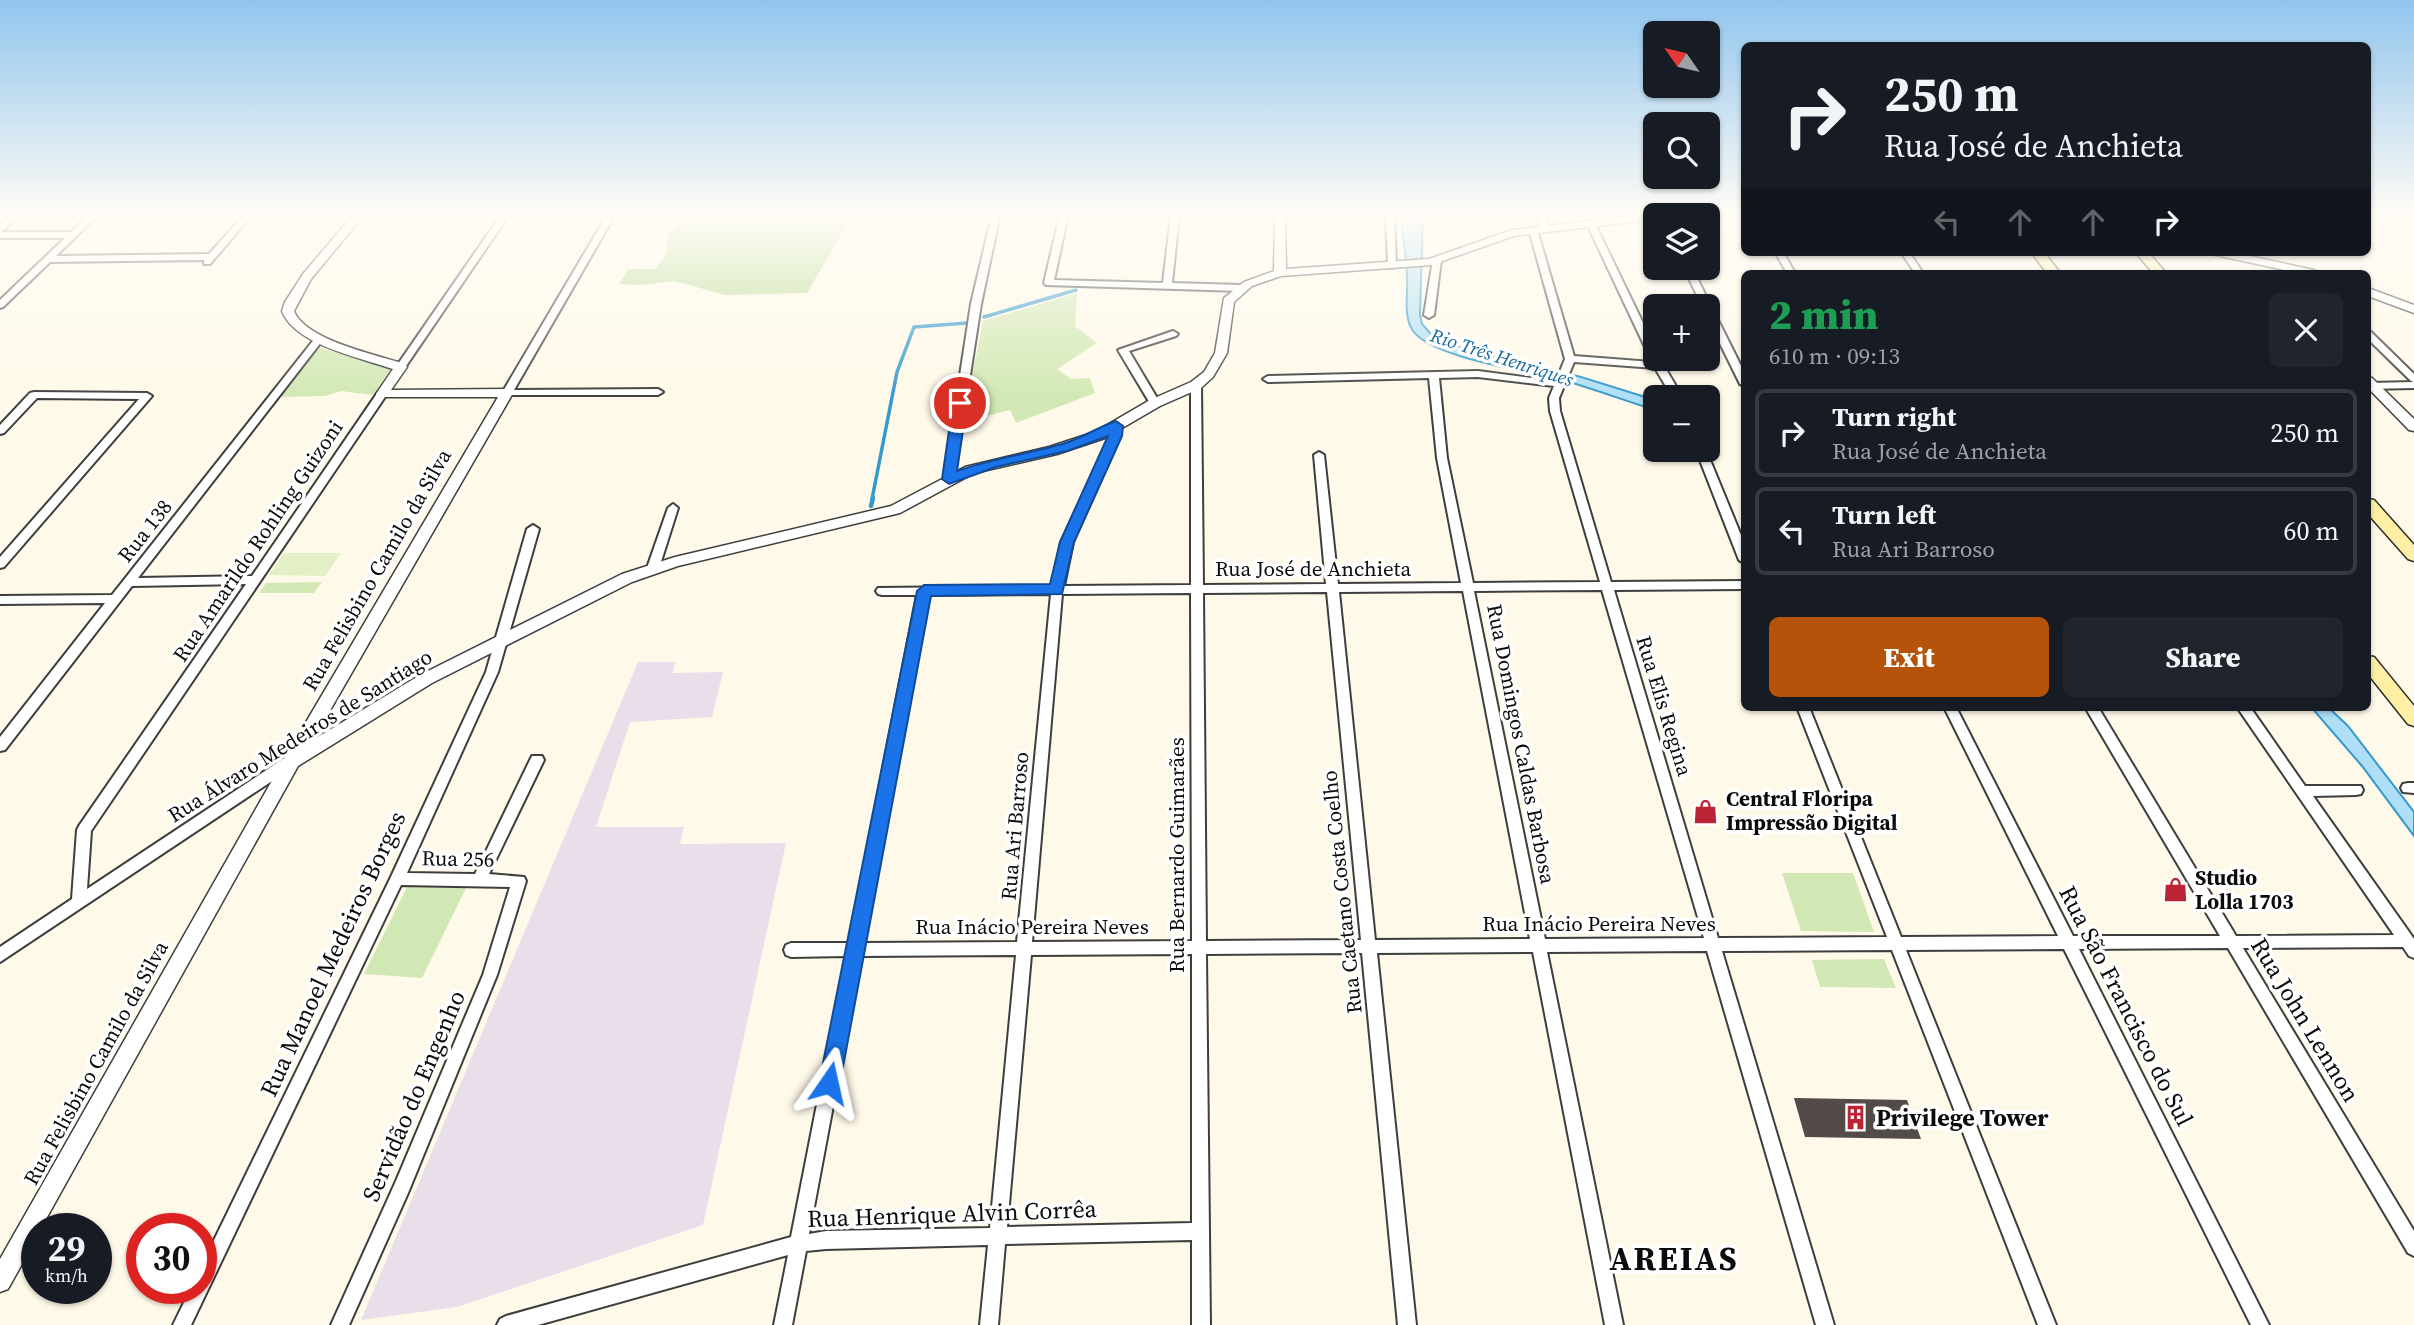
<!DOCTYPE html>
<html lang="en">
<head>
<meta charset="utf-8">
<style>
  :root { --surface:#171b24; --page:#20242c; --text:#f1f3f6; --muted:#9ea1a6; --line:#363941; --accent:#b45309 }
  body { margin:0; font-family:"Source Serif 4",serif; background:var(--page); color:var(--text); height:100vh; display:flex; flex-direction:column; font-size:26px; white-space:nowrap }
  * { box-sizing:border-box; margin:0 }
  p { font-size:23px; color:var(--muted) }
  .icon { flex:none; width:38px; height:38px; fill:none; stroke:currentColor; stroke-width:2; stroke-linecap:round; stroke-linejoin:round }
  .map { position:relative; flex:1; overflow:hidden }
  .panel { position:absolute; left:1741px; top:270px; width:630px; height:441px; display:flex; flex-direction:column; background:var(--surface); border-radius:10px; box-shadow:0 2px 5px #0004 }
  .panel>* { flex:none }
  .guide { position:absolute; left:1741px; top:42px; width:630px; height:214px; border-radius:10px; box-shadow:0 2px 5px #0004; background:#171b24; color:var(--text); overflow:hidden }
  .needle { width:46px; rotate:304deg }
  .fabs { position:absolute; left:1643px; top:21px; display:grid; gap:14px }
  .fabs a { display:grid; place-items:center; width:77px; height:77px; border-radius:10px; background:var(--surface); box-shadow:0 2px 5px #0004; font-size:35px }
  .speed { position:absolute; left:21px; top:1213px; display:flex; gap:14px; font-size:35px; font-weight:700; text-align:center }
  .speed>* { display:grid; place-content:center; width:91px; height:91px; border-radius:50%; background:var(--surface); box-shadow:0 2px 5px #0004; line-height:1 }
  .speed small { font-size:18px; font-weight:400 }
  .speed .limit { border:10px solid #d22; background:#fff; color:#111 }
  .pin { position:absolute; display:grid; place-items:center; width:60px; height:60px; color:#fff; margin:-30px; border:4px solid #fff; border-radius:50%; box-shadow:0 2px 7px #0007 }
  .me { position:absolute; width:77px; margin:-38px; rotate:11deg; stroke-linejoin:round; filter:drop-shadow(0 0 5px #0008) }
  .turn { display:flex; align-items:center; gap:24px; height:147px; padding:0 28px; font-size:32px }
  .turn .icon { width:91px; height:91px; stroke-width:2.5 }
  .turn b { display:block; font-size:49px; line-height:60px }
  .lanes { display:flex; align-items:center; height:66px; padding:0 28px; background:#0003; justify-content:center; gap:35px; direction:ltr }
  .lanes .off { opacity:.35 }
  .round { display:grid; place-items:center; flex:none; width:74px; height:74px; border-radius:10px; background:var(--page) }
  .head { display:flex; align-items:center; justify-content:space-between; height:119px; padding:0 28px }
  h1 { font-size:42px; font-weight:800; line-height:52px; color:#1e9e55 }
  .button { display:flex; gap:14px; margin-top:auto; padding:14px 28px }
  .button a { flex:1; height:80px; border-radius:10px; background:var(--accent); color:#fff; font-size:28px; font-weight:800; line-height:80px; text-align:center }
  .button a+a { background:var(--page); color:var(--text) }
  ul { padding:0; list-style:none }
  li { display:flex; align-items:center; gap:21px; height:88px; margin:0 14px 10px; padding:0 14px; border:4px solid var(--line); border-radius:10px }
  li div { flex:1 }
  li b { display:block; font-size:26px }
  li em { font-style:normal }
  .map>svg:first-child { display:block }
</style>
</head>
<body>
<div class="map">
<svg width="2414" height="1325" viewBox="0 0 2414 1325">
  <rect width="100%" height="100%" fill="#fff9e9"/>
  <path fill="#e8dfea" d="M638,662H676L672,673L723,672L712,717L630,722L596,827H684L680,844L786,843L703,1225L457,1307L361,1320Z"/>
  <g fill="#d2e8b4">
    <path d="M1077,293L1075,326L1097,343L1057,369L1071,379L1090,378L1095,393L1016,423L1010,410L963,422L983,321Z"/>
    <path d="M317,347L391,369L373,395L341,391L324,396L277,397Z"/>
    <path d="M322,582L314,593H259L266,583Z"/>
    <path d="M1782,873H1853L1874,932L1801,931Z"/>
    <path d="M409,883L467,886L422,978L364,974Z"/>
    <path d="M1884,959L1896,988L1820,987L1812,960Z"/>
  </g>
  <path fill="#b7d993" d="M686,215L782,217L784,215L849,221L807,293L725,295L675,281L640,285L619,284L628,269H656L666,254L668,235Z"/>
  <path fill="#e3efc5" d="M284,553H341L325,576L269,575Z"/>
  <g fill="#aedff6" stroke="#3599cd" stroke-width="2">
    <path d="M1401,215H1423L1420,315L1422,324L1430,333L1459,347L1581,377L1655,400V410C1623,400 1591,388 1559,379C1525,370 1433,358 1413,331C1403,317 1408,295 1407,279C1407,257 1402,236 1401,215Z"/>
    <path d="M2311,707H2328L2348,726L2414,812V836L2362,766Z"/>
  </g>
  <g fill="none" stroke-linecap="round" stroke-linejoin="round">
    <g stroke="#3599cd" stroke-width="3.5">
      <path d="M984,317L1076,290"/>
      <path d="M872,499L897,372L914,327L967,323"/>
    </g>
    <path stroke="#3599cd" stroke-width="4.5" d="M871,506L873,498"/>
  </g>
  <path fill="#534b47" d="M1794,1098L1907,1100L1921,1139L1805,1137Z"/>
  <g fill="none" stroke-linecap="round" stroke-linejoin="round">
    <defs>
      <g id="minor">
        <path d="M12,215H21L1,232H71L89,215H98L56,256L209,254L244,215H252L210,264H204V260L50,262L3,307L0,308V300L65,238H0V225Z"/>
        <path d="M501,215H509L404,369H398L396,367Z"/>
        <path d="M607,215H615L514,390L658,389L663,392L658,395H503L502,393Z"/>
        <path d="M992,215H1000L981,304L954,479L949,482L944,479L971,304Z"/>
        <path d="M1060,215H1068L1054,280L1163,283L1171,215H1179L1172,283L1241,285L1246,288L1241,291L1046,285L1044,283Z"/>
        <path d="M1386,215H1394L1396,265L1392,268L1388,265Z"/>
        <path d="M1537,215H1545L1549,229L1548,231H1542Z"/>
        <path d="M1591,221L1595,224L1656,350V359H1660L1680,393L1679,395H1671L1655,368L1574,362L1559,398L1560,411L1611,582L1745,581V589L1614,590L1718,938L1887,937L1797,707H1809L1901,937L2058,936L1944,707H1956L2073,936H2220L2085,707H2098L2236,936L2394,935L2237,707H2250L2305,786H2361L2363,790L2361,794L2356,795L2313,796L2414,939V958L2409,956L2403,947L2243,948L2414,1231V1256L2408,1253L2228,948L2079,949L2269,1325H2251L2064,949L1906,950L2056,1325H2038L1892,950L1722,951L1834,1325H1816L1707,951L1547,952L1623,1325H1605L1533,952L1377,953L1416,1325H1398L1362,953L1206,954L1210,1325H1192V1240L1005,1244L998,1325H980L988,1245L826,1249L806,1251L792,1325H774L788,1255L538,1325H497L500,1319L506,1316L791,1237L846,956L791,957L786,955L784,950L786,945L791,943H849L917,595H882L878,594L876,591L878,588L1052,586L1061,542L1107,444L1111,426L1116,423L1121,426L1117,444L1073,542L1064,586L1191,585V385L1196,382L1201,385L1203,585L1326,584L1314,455L1319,452L1324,455L1338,584L1461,583L1437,458L1429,378L1268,382L1263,379L1268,376L1478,371L1556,381L1565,359L1529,230L1533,227L1537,230L1574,356L1652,362L1587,224ZM1478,377L1554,386L1549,398L1550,411L1600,582L1473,583L1447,458L1439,378ZM1602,590L1704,938L1545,939L1474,591ZM1463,591L1530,939L1375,940L1339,592ZM1327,592L1361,940L1206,941L1203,593ZM1191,593L1192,941L1032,942L1062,594ZM1051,594L1017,942L864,943L929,595ZM1192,954V1223L1007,1227L1031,955ZM1016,955L990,1228L826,1231L809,1234L861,956Z"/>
        <path d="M1775,252H1783L1795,273H1787Z"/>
        <path d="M1901,252H1909L1923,273H1915Z"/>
        <path d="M1437,257L1441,260L1434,315L1429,318L1424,315L1433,260Z"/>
        <path d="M1684,268H1692L1745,374V387L1740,384L1708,319V306H1702Z"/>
        <path d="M1173,331L1178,334L1176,336L1129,351L1160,403L1155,406L1151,405L1118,350Z"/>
        <path d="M2368,331L2371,332L2414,374V382L2411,381L2368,339Z"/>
        <path d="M319,336L322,337V341L138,578L252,576L378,392H386L387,394L91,831L87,889L286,757H296L298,761L296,765L0,962V947L72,899L77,830L79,826L246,584L132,586L5,750L0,751V737L105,603L0,604V596L112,595L316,337Z"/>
        <path d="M2414,382V388L2368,389V383Z"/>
        <path d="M34,392L147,393L152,396L4,567L0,568V557L139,399L37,398L4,433L0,434V425L30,393Z"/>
        <path d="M1696,450H1706L1745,545V564L1739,560Z"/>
        <path d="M673,504L678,508L659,568L653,572L649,571L647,568L668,508Z"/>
        <path d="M533,525L539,529L498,672L407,873L475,874L530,760L532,756H542L544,760L489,874L524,877L526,881L497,975L408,1193L349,1325H331L396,1181L483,975L510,887L401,885L191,1325H173L191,1288H201V1267L390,879L486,672L527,529Z"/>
        <path d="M2408,783H2414V793L2403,792L2401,788L2403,784Z"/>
      </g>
      <g id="tertiary">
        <path d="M353,215H364L311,279L294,311C305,340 377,355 405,364L407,367L391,390L507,389L513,393L313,740L420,675L622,574L675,557L891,506L965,467L1049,447L1095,432L1150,400L1191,382L1204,372L1215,353L1224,298L1244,282L1274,271L1275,215H1285L1286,269L1429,259L1512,230L1640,215H1661H1656V219L1514,236L1431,265L1281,276L1252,286L1234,302L1227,353L1213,377L1201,388L1160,406L1105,438L1057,454L974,473L900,513L678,566L632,582L432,683L298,766L41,1228H37V1237L8,1289L0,1292V1259L286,756L498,397H377L376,394L393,369C361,358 295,345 282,311L285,302L303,274Z"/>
        <path d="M2209,252H2231L2314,270L2320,273H2298L2215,255Z"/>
        <path d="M2368,288L2414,305V313L2368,296Z"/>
        <path d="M2368,377L2372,378L2414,419V431L2409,430L2368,388Z"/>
      </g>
      <g id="secondary">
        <path d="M2031,252H2044L2060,273H2047Z"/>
        <path d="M2135,252H2148L2166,273H2153Z"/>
        <path d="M2368,499L2374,500L2414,545V561L2408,559L2368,514Z"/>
        <path d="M2368,656L2374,657L2414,706V726L2408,724L2368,674Z"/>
      </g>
    </defs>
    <use href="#minor" stroke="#3e3e3e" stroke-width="4"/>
    <use href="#tertiary" stroke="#3e3e3e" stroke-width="3"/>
    <use href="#secondary" stroke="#2d2d2d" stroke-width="3"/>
    <use href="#minor" fill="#fff" fill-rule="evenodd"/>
    <use href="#tertiary" fill="#fff" fill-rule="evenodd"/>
    <use href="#secondary" fill="#ffefa4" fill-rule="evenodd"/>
  </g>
  <linearGradient id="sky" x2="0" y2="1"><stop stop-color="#91c5ee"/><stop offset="0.54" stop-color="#fffcf5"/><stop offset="1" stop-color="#fffcf5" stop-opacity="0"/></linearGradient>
  <rect width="2414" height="400" fill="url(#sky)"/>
  <path fill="#1a73e8" stroke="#114b97" stroke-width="2" d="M960,399L967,403L957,471C991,459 1027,454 1062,444C1081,439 1098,427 1116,421L1123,426L1122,436L1074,542L1062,594L931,596L840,1083L837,1090L829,1093L822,1090L819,1083L917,591L924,585L1050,584L1060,542L1108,436L1067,451L996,467L949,484L942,479L953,403Z"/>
  <defs>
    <symbol id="shop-bare" viewBox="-9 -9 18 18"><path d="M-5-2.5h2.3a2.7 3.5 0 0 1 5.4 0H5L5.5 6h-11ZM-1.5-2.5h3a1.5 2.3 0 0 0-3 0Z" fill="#ba2434" stroke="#fff" stroke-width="2.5" paint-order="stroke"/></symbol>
    <symbol id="building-bare" viewBox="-9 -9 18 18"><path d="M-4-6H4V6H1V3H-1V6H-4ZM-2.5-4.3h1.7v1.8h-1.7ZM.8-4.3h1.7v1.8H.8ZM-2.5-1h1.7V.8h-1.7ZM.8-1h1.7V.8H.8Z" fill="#ba2434" stroke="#fff" stroke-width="2.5" paint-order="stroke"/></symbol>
  </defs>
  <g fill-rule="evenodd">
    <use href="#shop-bare" x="1688" y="794" width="35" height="35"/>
    <use href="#shop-bare" x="2158" y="872" width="35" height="35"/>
    <use href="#building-bare" x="1838" y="1100" width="35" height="35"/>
  </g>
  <g text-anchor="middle" stroke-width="7" stroke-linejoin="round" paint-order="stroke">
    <g font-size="19" font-style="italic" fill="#15699b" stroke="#fff">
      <text transform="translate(1502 357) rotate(18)" y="7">Rio Três Henriques</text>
    </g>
    <g font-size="21" fill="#0b0b0b" stroke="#fff">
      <text transform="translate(145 531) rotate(-52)" y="7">Rua 138</text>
      <text transform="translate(258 541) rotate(-56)" y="7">Rua Amarildo Rohling Guizoni</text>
      <text x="1313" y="576">Rua José de Anchieta</text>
      <text transform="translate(377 570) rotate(-60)" y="7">Rua Felisbino Camilo da Silva</text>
      <text transform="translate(1664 706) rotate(73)" y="7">Rua Elis Regina</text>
      <text transform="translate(300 736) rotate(-32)" y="7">Rua Álvaro Medeiros de Santiago</text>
      <text transform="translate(1521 744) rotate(79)" y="7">Rua Domingos Caldas Barbosa</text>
      <text transform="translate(1015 826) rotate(-85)" y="7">Rua Ari Barroso</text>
      <text transform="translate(1177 855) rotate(-90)" y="7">Rua Bernardo Guimarães</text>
      <text transform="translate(458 859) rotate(1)" y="7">Rua 256</text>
      <text transform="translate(1342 892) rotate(-96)" y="7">Rua Caetano Costa Coelho</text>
      <text x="1599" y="931">Rua Inácio Pereira Neves</text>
      <text x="1032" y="934">Rua Inácio Pereira Neves</text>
      <text transform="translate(96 1063) rotate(-61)" y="7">Rua Felisbino Camilo da Silva</text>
    </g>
    <g font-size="21" font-weight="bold" fill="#0b0b0b" stroke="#fff" text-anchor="start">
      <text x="1726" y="806">Central Floripa<tspan x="1726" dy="24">Impressão Digital</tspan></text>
      <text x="2195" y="885">Studio<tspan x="2195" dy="24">Lolla 1703</tspan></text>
    </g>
    <g font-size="24" fill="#0b0b0b" stroke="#fff">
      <text transform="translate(333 954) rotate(-65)" y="8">Rua Manoel Medeiros Borges</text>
      <text transform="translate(2126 1006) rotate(63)" y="8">Rua São Francisco do Sul</text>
      <text transform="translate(2305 1020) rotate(59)" y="8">Rua John Lennon</text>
      <text transform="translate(414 1096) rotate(-67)" y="8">Servidão do Engenho</text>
      <text transform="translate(952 1214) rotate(-2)" y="8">Rua Henrique Alvin Corrêa</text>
    </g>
    <g font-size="24" font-weight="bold" fill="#0b0b0b" stroke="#fff" text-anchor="start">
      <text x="1876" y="1126">Privilege Tower</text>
    </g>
    <g font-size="33" font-weight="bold" letter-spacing="2" fill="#0b0b0b" stroke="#fff">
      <text x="1674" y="1270">AREIAS</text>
    </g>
  </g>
</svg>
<div class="fabs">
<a><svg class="needle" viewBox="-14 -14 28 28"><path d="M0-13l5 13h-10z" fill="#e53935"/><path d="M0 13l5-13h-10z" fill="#9ea1a6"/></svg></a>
<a><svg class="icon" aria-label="search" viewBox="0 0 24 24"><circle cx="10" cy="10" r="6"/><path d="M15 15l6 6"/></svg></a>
<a><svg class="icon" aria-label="layers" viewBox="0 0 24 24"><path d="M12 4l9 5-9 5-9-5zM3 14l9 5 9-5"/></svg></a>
<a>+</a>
<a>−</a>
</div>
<div class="speed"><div>29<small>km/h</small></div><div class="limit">30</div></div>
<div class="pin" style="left:960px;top:403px;background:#d93025"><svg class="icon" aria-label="arrive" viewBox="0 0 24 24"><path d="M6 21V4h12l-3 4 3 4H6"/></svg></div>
<svg class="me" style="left:829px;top:1083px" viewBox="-20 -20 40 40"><path d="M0-17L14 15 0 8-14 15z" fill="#1a73e8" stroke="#fff" stroke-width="4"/></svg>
<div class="guide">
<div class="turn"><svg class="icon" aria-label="right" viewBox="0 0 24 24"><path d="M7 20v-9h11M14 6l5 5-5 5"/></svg><div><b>250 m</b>Rua José de Anchieta</div></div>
<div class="lanes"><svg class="icon off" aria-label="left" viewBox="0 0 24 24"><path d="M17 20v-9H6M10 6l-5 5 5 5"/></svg><svg class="icon off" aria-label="ahead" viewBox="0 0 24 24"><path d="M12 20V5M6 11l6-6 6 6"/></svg><svg class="icon off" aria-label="ahead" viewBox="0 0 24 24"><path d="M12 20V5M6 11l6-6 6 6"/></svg><svg class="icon" aria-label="right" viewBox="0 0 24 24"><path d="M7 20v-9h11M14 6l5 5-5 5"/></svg></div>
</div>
<section class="panel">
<div class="head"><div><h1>2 min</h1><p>610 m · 09:13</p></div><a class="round"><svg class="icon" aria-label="close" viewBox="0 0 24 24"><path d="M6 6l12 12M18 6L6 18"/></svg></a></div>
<ul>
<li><svg class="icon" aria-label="right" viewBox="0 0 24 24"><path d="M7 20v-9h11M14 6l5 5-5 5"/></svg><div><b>Turn right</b><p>Rua José de Anchieta</p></div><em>250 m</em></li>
<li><svg class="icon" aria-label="left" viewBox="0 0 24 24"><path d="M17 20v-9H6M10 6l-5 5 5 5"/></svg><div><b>Turn left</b><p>Rua Ari Barroso</p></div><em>60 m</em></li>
</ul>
<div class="button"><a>Exit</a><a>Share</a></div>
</section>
</div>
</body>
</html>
